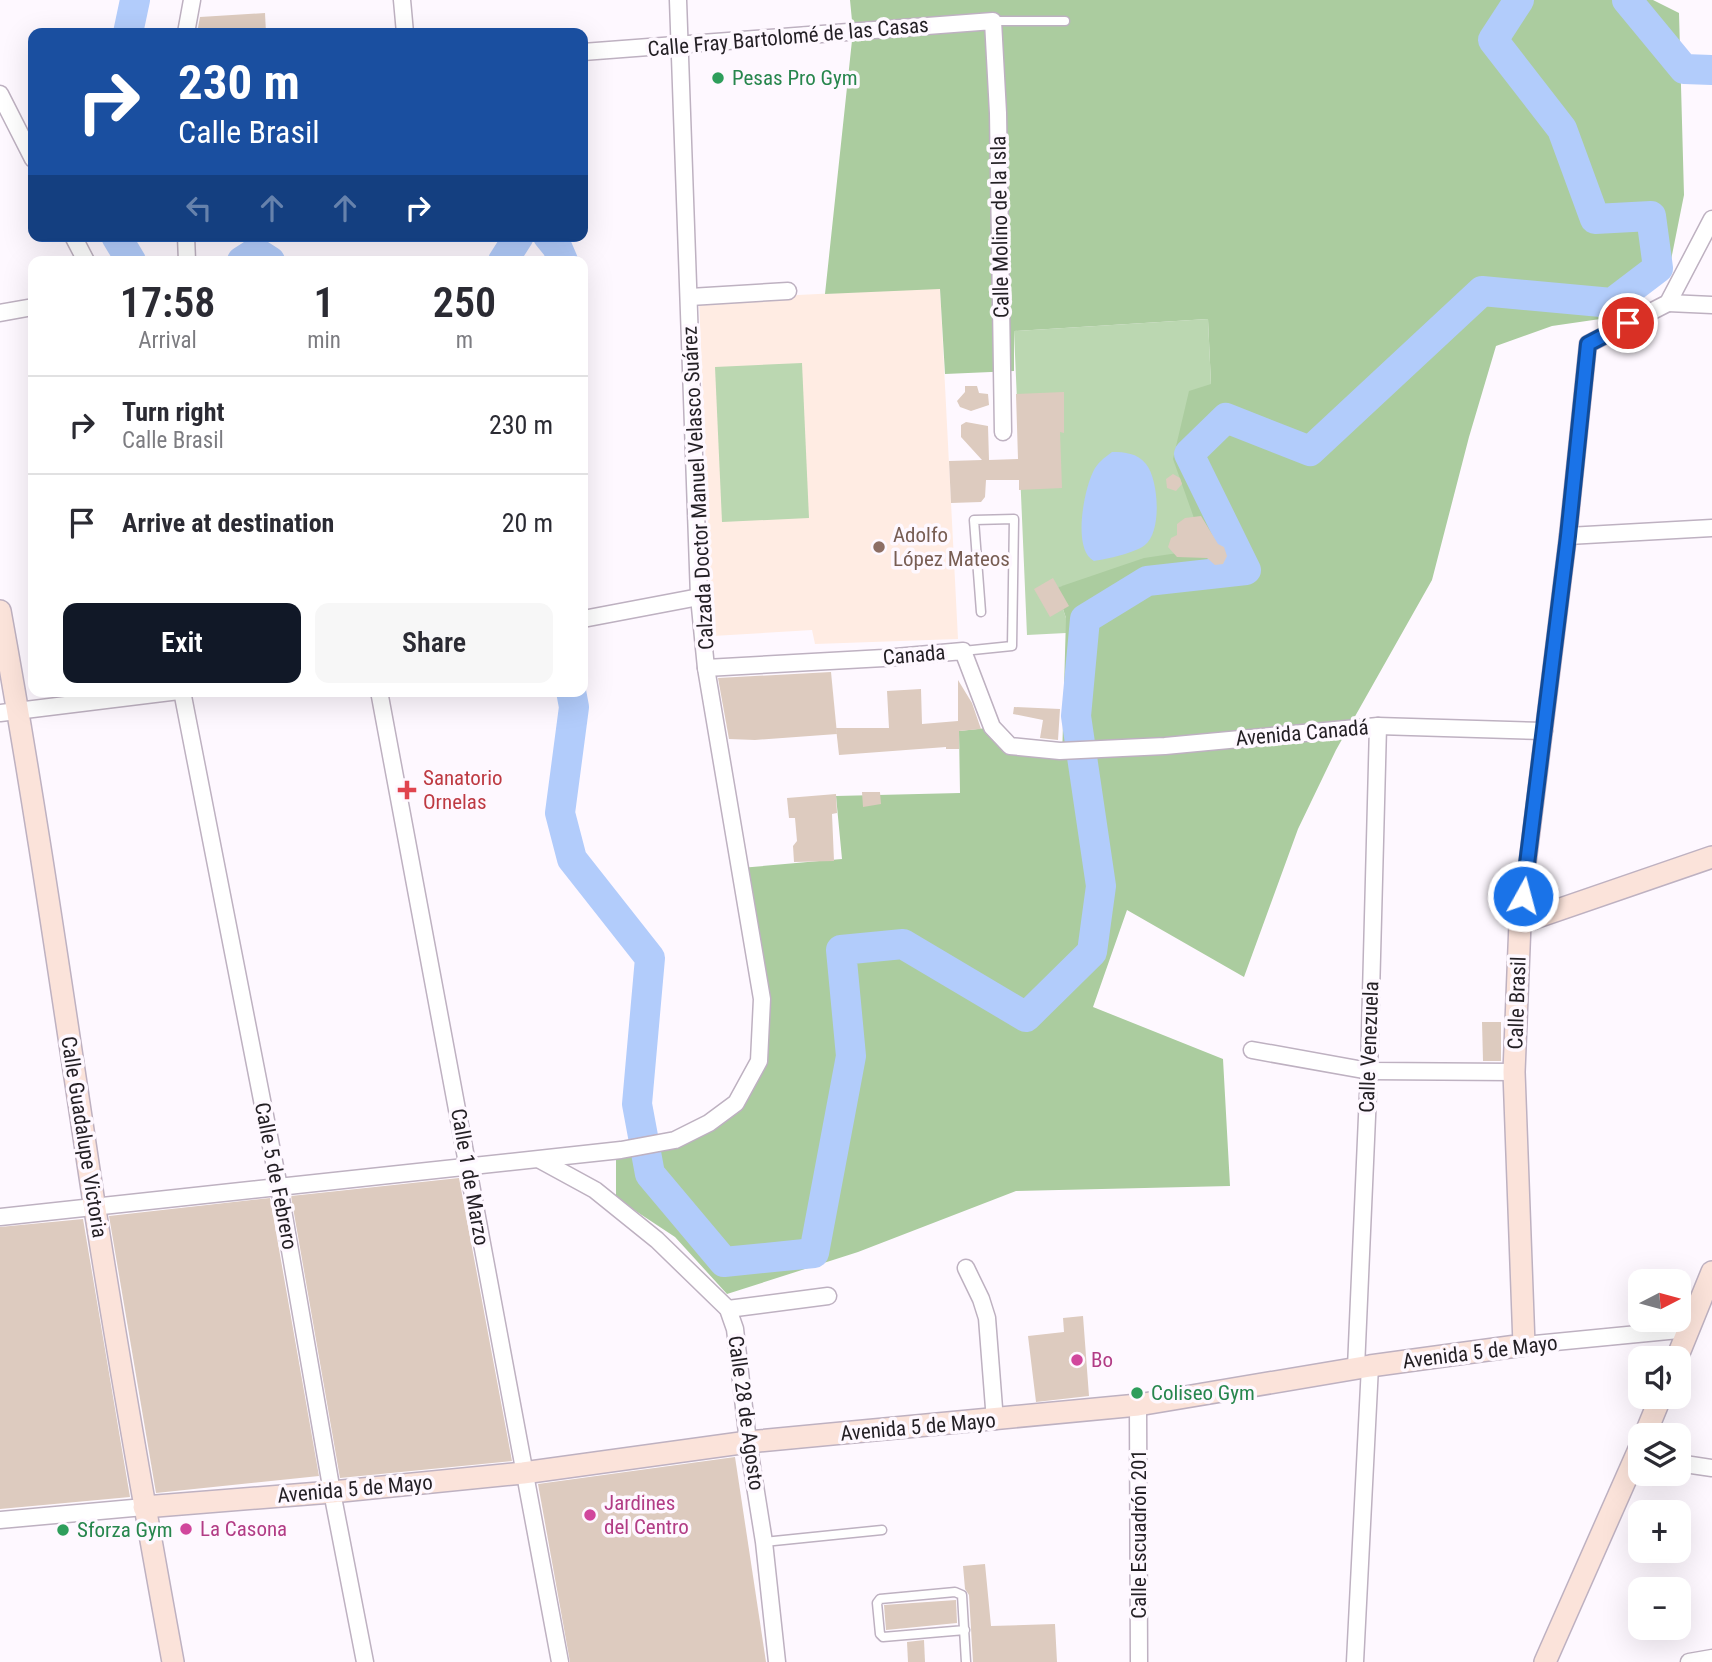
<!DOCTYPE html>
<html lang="en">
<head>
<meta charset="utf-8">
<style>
  :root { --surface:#fff; --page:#f7f7f7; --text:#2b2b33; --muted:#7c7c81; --line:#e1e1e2; --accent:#111827 }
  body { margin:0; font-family:"Roboto Condensed",sans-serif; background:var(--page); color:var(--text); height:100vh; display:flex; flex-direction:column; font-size:26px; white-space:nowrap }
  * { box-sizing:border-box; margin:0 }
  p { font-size:23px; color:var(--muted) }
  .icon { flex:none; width:38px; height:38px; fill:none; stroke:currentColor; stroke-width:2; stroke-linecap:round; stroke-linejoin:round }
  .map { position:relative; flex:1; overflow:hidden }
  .side { position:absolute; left:28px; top:256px; width:560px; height:441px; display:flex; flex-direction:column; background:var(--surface); border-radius:14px; box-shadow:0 7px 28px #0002 }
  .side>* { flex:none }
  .top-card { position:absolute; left:28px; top:28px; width:560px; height:214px; border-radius:14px; box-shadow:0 7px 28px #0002; background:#1a4fa0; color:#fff; overflow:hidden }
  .needle { width:46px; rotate:84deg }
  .buttons { position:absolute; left:1628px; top:1269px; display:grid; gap:14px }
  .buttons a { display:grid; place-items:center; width:63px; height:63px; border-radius:14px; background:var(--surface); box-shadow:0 7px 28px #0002; font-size:35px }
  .pin { position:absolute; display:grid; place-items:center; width:60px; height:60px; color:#fff; margin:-30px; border:4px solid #fff; border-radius:50%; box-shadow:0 2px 7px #0007 }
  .me { position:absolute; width:77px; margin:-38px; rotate:7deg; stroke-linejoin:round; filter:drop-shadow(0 0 5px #0008) }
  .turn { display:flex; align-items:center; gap:24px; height:147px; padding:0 35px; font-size:32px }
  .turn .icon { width:91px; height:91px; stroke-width:2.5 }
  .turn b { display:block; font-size:49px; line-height:60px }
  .lanes { display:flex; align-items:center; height:66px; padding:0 35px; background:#0003; justify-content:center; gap:35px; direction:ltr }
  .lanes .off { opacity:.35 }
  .eta { display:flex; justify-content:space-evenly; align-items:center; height:119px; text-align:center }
  .eta b { font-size:42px; font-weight:600; line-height:49px }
  .action { display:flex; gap:14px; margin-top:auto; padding:14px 35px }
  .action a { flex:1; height:80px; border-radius:14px; background:var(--accent); color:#fff; font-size:28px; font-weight:600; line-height:80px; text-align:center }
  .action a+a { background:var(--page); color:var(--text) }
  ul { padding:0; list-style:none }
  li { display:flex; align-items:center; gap:21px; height:98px; padding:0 35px; border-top:2px solid var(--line) }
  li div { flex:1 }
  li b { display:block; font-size:26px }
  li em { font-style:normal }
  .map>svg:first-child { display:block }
</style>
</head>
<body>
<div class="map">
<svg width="1712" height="1662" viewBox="0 0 1712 1662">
  <rect width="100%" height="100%" fill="#fef8ff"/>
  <path fill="#ffece3" d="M940,288L958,639L815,644L812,630L713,636L699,300Z"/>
  <g fill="#bbd7b1">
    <path d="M1208,319L1211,385L1205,550L1056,588L1066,618V633L1027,635L1014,331Z"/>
    <path d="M802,363L809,518L722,522L715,367Z"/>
  </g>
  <path fill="#abcc9f" d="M850,0H1653L1679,13L1684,195L1669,270L1614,317L1552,326L1496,346L1469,437L1432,580L1336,750L1298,829L1244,977L1127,910L1093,1007L1223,1059L1230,1186L1016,1191L858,1252L727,1294L675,1237L616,1198V1154L711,1128L762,1063L740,868L842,859L836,796L960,793L959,731L987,728L1013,753L1062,759L1066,618L1056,588L1144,558L1205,549L1173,459L1189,391L1211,384L1208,319L1014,331V371L945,374L940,289L825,294L853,31Z"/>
  <path fill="#b2ccfb" d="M1112,452C1125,452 1137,453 1146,464C1159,480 1162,532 1145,545C1135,553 1107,559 1094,561C1072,550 1084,490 1093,472C1097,463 1104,458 1112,452Z"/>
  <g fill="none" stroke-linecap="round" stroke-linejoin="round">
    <g stroke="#b2ccfb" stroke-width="30">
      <path d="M1627,0L1684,69L1712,70"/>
      <path d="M128,33L135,0"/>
      <path d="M116,236L131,261"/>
      <path d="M548,236L557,247L563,261"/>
      <path d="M242,261L256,252L270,261"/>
      <path d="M503,261L519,236"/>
      <path d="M571,691L574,707L560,813L572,859L650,958L637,1104L650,1174L724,1262L814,1253L851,1056L841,950L903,944L1026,1017L1092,952L1101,886L1076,716L1085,619L1147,581L1246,570L1189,454L1226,418L1310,451L1482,291L1612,303L1658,268L1651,216L1595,219L1562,129L1493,40L1519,0"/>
    </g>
  </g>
  <g fill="#ddcbbf">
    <path d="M265,13L266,33H197L200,17Z"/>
    <path d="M965,386H977L979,393L988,394L989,405L971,411L960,407L957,401L965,392Z"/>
    <path d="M1064,392V433L1060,432L1062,488L1019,490V480H986L985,497L981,502L951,503L949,461L982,460L961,437V425L966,422L988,426L989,460L1018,459L1016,394Z"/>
    <path d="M1173,474L1180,478L1182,484L1176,491L1167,488L1166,479Z"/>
    <path d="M1201,516L1218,544L1224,547L1227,556L1223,564L1215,565L1207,558L1177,557L1168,547L1171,538L1177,535V524L1185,518Z"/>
    <path d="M1053,578L1069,606L1050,617L1034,589Z"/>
    <path d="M831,672L837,734L755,740L729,739L718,678Z"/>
    <path d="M958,680L972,703L981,729L959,731V749H946V747L839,755L836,728H889L887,691L921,689L922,724L958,721Z"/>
    <path d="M1014,707L1060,709L1058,740L1040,738L1043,720L1013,714Z"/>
    <path d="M862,792H880L881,804L863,807Z"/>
    <path d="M836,794L837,813L832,814L834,861L794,862L793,846L797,841L795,818H789L787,798Z"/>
    <path d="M1482,1022H1501V1061H1483Z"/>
    <path d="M459,1178L512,1461L340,1478L291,1196Z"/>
    <path d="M270,1198L319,1476L156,1493L109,1216Z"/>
    <path d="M83,1219L130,1497L0,1509V1227Z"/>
    <path d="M1083,1316L1089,1396L1036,1402L1028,1336L1064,1332L1063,1318Z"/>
    <path d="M735,1457L766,1662H570L538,1484Z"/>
    <path d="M985,1564L991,1626L1055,1624L1057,1662H973L969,1595L965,1589L963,1566Z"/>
    <path d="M956,1600L957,1623L886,1630L884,1605Z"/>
    <path d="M924,1640L925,1662H908L907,1642Z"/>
  </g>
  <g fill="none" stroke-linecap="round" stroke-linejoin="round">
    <defs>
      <g id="lane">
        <path d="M993,21H1065"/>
        <path d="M963,651L1012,646L1014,519L974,520L981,612"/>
        <path d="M764,1542L882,1530"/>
        <path d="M965,1630L883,1637L880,1634L877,1603L880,1599L955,1592L962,1595L966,1662"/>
      </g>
      <g id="street">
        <path d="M402,0L405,33"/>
        <path d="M186,33L192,0"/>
        <path d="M583,52L993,21L998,113L1003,432"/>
        <path d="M0,94L33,159"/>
        <path d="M73,236L86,261"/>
        <path d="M186,236L187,261"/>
        <path d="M690,297L788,291"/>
        <path d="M1668,303L1712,305"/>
        <path d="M0,313L33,307"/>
        <path d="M1568,536L1712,528"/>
        <path d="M583,619L699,597"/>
        <path d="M706,668L884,658L963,651L992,727L1010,746L1060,751L1101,749L1165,746L1378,726L1544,731"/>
        <path d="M182,691L279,1187L332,1492L365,1662"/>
        <path d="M379,691L560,1662"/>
        <path d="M0,713L179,691"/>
        <path d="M1520,923L1568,536L1588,344L1668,303L1712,219"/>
        <path d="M1252,1050L1369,1071L1514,1072"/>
        <path d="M540,1160L595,1190L657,1240L728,1309L735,1329L748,1442L764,1542L777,1662"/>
        <path d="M0,1217L621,1150L675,1140L709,1123L736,1103L759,1061L762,999L706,668L699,597L678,0"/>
        <path d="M966,1268L981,1299L987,1318L995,1421"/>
        <path d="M728,1309L828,1296"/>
        <path d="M1524,1345L1689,1329"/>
        <path d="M1356,1368L1369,1071L1378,726"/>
        <path d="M1138,1405L1139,1662"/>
        <path d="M1678,1463L1712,1468"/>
        <path d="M0,1520L144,1507"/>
        <path d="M1355,1662L1370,1366"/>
        <path d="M1689,1662L1712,1658"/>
      </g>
      <g id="secondary">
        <path d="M0,611C36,808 64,1006 94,1203C118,1356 145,1509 173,1662"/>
        <path d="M1677,1358L1712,1272"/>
        <path d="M1645,1435L1661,1396"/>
        <path d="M144,1507L332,1492L523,1473L748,1442L1138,1405L1370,1366L1524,1345L1514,1072L1520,923L1712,857"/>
        <path d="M1545,1662L1640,1447"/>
      </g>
    </defs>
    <use href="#lane" stroke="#beb1c1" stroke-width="11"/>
    <use href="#street" stroke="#beb1c1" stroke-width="19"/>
    <use href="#secondary" stroke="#beb1c1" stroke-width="24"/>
    <use href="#lane" stroke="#fff" stroke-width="8"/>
    <use href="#street" stroke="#fff" stroke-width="16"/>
    <use href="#secondary" stroke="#fbe3da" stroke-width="21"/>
  </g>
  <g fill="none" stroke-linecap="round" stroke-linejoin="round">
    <defs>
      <path id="route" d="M1523,896L1568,536L1588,344L1628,323"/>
    </defs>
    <use href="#route" stroke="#114b97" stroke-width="18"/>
    <use href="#route" stroke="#1a73e8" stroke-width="12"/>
  </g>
  <g fill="#2e9e5b" stroke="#fef8ff" stroke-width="2.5">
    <circle cx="718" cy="78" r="7"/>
    <circle cx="1137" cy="1393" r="7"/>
    <circle cx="63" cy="1530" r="7"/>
  </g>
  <circle fill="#8d6e63" stroke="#fef8ff" stroke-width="2.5" cx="879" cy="547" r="7"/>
  <path fill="#e0444e" stroke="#fef8ff" stroke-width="2.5" d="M403.5 779.5h7v7h7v7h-7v7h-7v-7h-7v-7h7z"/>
  <g fill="#d1479c" stroke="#fef8ff" stroke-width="2.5">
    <circle cx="1077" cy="1360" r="7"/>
    <circle cx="590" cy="1515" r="7"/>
    <circle cx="186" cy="1529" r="7"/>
  </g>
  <g text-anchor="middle" stroke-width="7" stroke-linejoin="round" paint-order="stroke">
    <g font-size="21" fill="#231f24" stroke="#fef8ff">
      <text transform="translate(788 37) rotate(-5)" y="7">Calle Fray Bartolomé de las Casas</text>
      <text transform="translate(1000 227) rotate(-91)" y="7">Calle Molino de la Isla</text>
      <text transform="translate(698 488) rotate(-93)" y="7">Calzada Doctor Manuel Velasco Suárez</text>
      <text transform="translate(914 655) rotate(-5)" y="7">Canada</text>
      <text transform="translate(1302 733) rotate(-5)" y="7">Avenida Canadá</text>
      <text transform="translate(1517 1003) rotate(-88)" y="7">Calle Brasil</text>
      <text transform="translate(1369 1047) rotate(-88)" y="7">Calle Venezuela</text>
      <text transform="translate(84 1137) rotate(81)" y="7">Calle Guadalupe Victoria</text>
      <text transform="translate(276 1176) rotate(79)" y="7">Calle 5 de Febrero</text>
      <text transform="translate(470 1177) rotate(80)" y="7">Calle 1 de Marzo</text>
      <text transform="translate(1480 1352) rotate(-7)" y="7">Avenida 5 de Mayo</text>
      <text transform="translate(746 1413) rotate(82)" y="7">Calle 28 de Agosto</text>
      <text transform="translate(918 1427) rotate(-5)" y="7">Avenida 5 de Mayo</text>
      <text transform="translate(355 1489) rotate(-5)" y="7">Avenida 5 de Mayo</text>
      <text transform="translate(1139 1534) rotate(-90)" y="7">Calle Escuadrón 201</text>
    </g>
    <g font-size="21" fill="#27864d" stroke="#fef8ff" text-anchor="start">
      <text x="732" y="85">Pesas Pro Gym</text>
      <text x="1151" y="1400">Coliseo Gym</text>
      <text x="77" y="1537">Sforza Gym</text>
    </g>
    <g font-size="21" fill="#785e54" stroke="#fef8ff" text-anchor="start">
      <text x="893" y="542">Adolfo<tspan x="893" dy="24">López Mateos</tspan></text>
    </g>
    <g font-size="21" fill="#be3a42" stroke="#fef8ff" text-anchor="start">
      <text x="423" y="785">Sanatorio<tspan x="423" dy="24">Ornelas</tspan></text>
    </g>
    <g font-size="21" fill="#b23c85" stroke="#fef8ff" text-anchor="start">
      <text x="1091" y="1367">Bo</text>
      <text x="604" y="1510">Jardines<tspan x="604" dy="24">del Centro</tspan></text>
      <text x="200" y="1536">La Casona</text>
    </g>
  </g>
</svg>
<div class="buttons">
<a><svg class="needle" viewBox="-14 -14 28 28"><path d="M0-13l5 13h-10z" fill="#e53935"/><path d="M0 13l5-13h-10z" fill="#7c7c81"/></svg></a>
<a><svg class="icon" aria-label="sound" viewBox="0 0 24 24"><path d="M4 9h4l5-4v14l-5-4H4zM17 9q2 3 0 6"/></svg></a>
<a><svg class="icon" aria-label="layers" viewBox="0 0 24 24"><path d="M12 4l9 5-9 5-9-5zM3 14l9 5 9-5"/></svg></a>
<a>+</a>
<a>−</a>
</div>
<div class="pin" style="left:1628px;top:323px;background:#d93025"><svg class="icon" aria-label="arrive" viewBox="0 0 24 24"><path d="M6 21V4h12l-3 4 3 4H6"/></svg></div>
<svg class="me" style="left:1523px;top:896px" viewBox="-20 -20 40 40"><circle r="17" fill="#1a73e8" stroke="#fff" stroke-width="3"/><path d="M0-11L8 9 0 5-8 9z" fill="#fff"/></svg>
<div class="top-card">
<div class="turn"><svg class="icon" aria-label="right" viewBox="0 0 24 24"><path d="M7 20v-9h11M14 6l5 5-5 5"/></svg><div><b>230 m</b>Calle Brasil</div></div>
<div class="lanes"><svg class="icon off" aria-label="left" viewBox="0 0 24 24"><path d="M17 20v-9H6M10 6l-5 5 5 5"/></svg><svg class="icon off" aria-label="ahead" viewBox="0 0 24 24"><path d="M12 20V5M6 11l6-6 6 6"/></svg><svg class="icon off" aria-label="ahead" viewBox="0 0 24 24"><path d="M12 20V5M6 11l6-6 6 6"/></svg><svg class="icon" aria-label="right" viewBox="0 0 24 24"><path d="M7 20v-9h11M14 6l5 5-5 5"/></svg></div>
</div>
<section class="side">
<div class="eta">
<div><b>17:58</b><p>Arrival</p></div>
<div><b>1</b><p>min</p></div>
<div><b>250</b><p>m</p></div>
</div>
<ul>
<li><svg class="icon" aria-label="right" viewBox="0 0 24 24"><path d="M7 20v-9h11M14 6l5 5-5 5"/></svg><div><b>Turn right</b><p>Calle Brasil</p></div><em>230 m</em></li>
<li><svg class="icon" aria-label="arrive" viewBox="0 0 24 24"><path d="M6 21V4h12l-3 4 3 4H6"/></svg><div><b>Arrive at destination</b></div><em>20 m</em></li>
</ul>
<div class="action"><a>Exit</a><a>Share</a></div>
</section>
</div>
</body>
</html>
